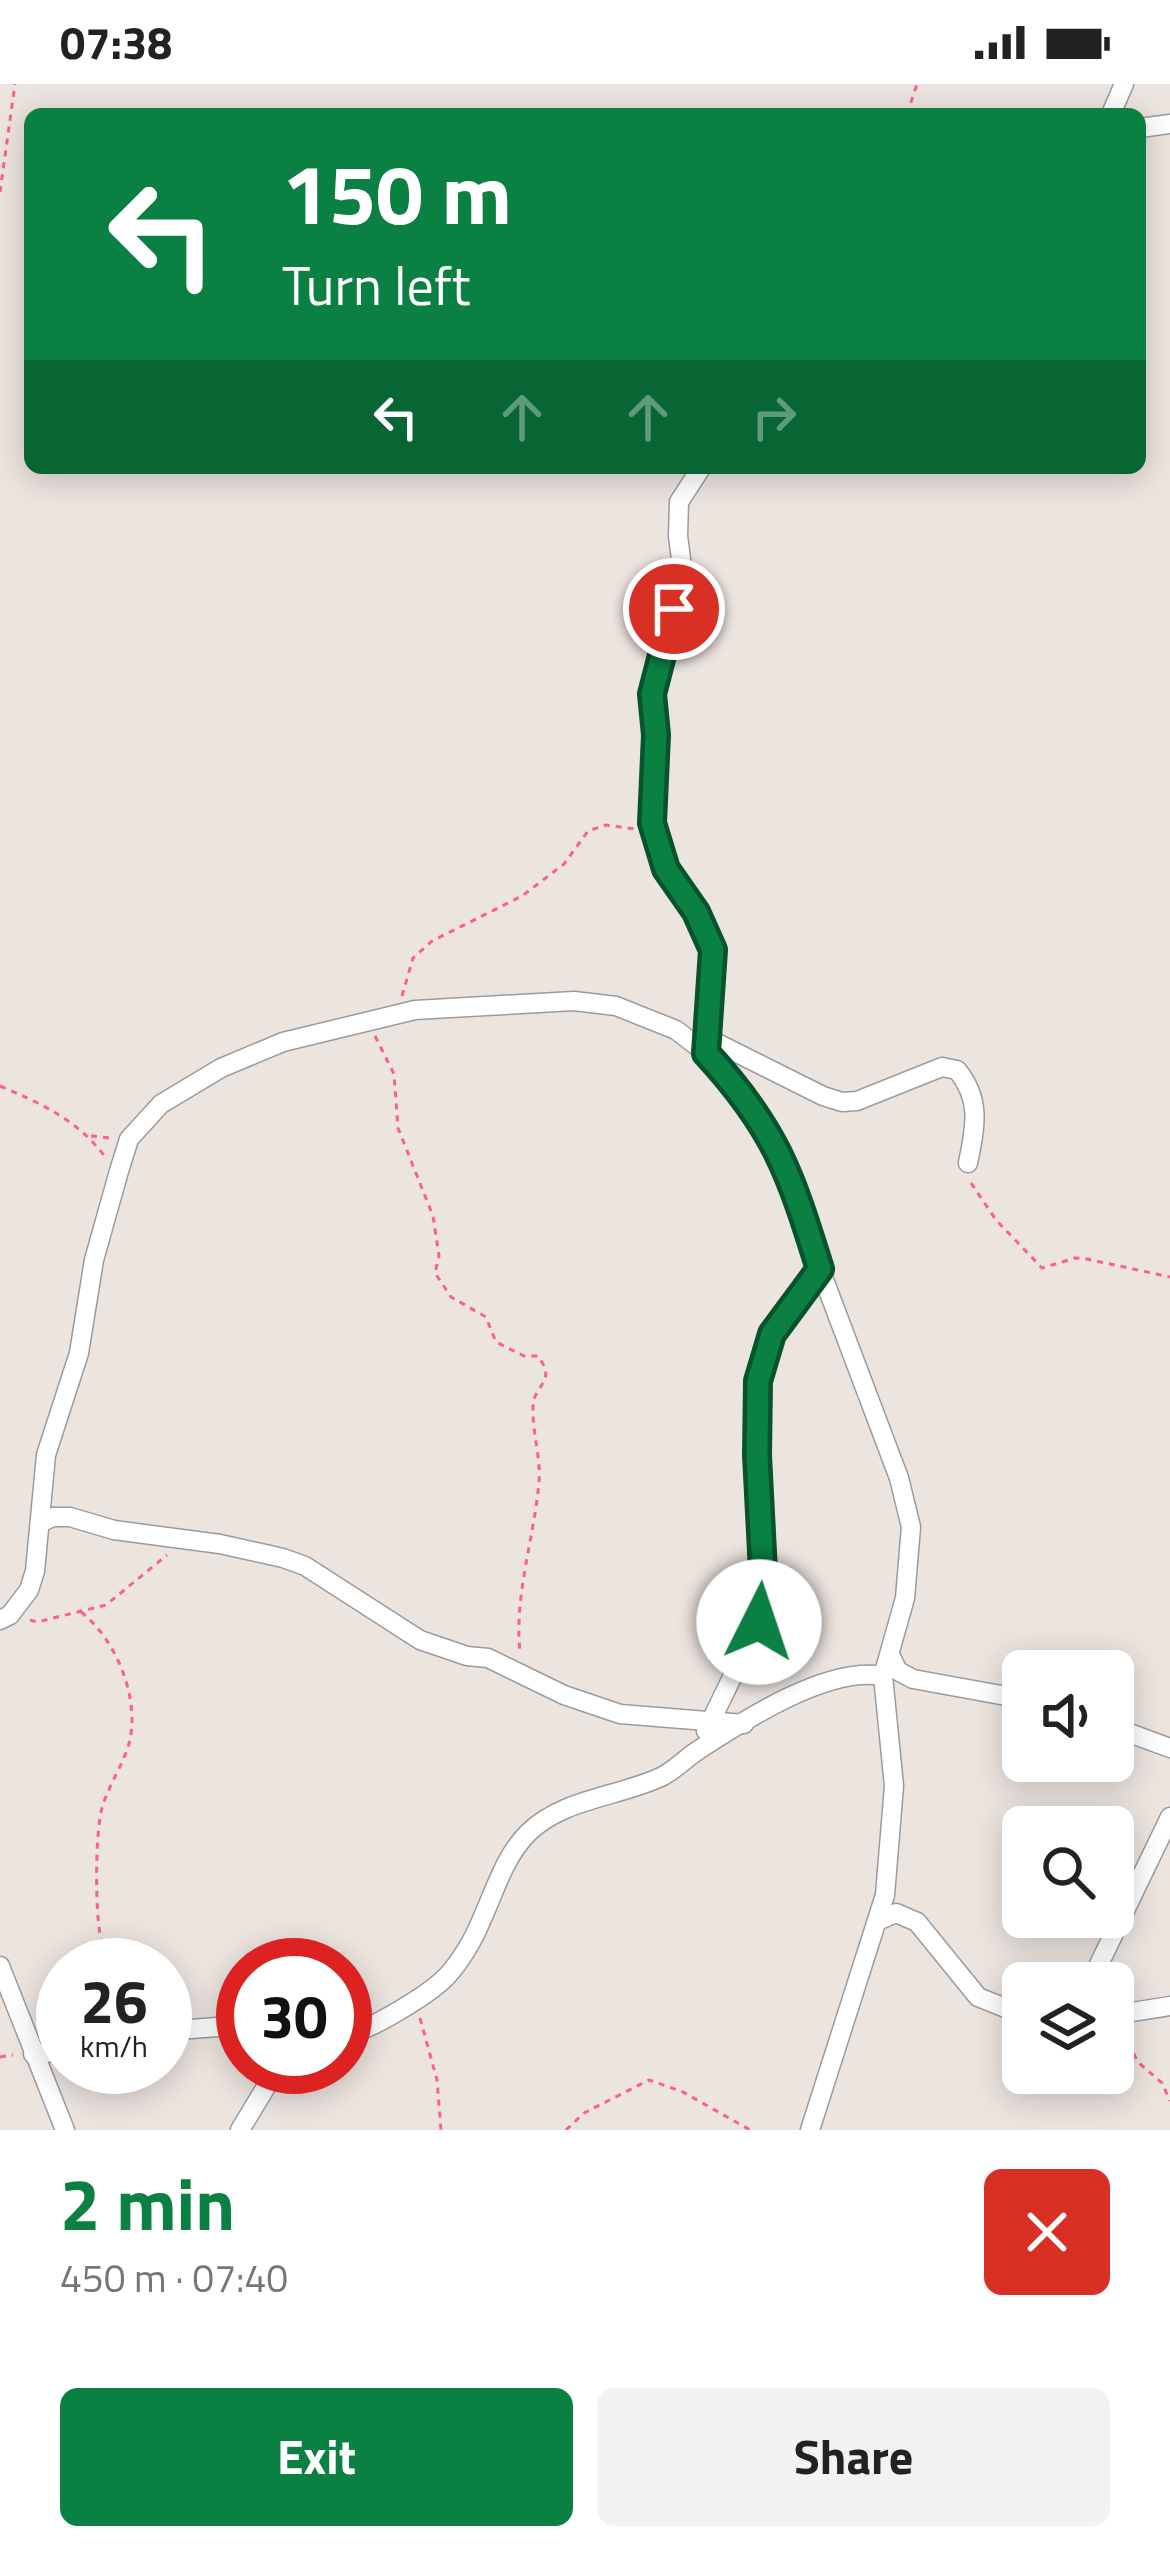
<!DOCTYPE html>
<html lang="en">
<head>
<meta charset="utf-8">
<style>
  :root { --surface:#fff; --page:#f2f2f2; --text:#222; --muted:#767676; --accent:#0b8043 }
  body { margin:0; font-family:"Titillium Web",sans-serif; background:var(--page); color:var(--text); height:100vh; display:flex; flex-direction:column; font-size:45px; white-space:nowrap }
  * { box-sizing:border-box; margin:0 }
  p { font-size:39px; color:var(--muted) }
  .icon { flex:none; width:66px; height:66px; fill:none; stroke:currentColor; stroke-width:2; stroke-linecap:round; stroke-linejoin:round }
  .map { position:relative; height:2046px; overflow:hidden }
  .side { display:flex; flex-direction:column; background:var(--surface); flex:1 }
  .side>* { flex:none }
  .banner { position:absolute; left:24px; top:24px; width:1122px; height:366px; border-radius:18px; box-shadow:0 6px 30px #0003; background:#0b8043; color:#fff; overflow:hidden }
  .fabs { position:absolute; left:1002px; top:1566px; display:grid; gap:24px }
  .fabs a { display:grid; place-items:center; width:132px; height:132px; border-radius:18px; background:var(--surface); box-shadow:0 6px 30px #0003; font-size:60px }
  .speed { position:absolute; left:36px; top:1854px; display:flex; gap:24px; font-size:60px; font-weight:700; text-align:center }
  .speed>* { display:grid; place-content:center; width:156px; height:156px; border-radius:50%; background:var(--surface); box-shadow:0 6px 30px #0003; line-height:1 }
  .speed small { font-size:30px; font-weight:400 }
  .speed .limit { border:18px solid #d22; background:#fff; color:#111 }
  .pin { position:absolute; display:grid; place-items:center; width:102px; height:102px; color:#fff; margin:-51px; border:6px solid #fff; border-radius:50%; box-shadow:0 3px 12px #0007 }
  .me { position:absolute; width:132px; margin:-66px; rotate:4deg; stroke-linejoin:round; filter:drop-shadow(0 0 9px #0008) }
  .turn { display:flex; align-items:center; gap:42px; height:252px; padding:0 60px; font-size:54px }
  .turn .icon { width:156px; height:156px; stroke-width:2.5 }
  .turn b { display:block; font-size:84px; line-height:102px }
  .lanes { display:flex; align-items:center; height:114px; padding:0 60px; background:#0003; justify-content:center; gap:60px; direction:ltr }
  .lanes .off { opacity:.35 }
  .round { display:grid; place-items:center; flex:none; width:126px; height:126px; border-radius:18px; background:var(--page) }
  .overview { display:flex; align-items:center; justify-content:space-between; height:204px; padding:0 60px }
  h1 { font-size:72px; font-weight:700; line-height:90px; color:var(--accent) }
  .cta { display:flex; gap:24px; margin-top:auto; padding:24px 60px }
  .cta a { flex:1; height:138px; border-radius:18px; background:var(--accent); color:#fff; font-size:48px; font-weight:700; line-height:138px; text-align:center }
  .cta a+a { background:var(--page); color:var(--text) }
  .status { display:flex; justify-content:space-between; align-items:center; height:84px; padding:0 60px; background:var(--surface); direction:ltr }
  .status svg { height:33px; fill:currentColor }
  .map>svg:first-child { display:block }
</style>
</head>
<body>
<div class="status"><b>07:38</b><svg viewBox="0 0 49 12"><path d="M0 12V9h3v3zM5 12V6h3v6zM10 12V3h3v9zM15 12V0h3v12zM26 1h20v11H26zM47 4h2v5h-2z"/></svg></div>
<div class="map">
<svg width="1170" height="2046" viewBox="0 0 1170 2046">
  <rect width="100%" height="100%" fill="#ece4df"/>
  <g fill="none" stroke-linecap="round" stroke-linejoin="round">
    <defs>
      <g id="minor">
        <path d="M1111,30L1124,0"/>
        <path d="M1140,44L1170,40"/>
        <path d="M701,384L679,418L678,452L683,490L654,593L652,735L658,767L696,828L713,866L706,969"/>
        <path d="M707,954L823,1012L842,1018L857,1017L942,983L957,986C982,1016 975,1044 968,1079"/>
        <path d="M42,1438L53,1433H70L114,1446L220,1460L283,1474L305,1482L420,1556L467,1572L488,1574L564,1611L620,1630L744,1640"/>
        <path d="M0,1536L10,1531L29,1506L35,1487L46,1371L79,1269L94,1176L119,1087L129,1055L161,1020L221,984L283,958L415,926L574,917L616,922L676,946L706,969L749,1017L788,1084L820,1185L899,1394L911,1443L905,1514L883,1592L894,1702L885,1811L810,2046"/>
        <path d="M891,1573L898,1587L913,1595L1023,1615"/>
        <path d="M1113,1643L1170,1664"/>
        <path d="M706,1647L759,1538L764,1507L757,1371L758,1297L765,1266L787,1227L820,1185"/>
        <path d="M880,1836L896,1829L917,1838L978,1913L1023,1931"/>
        <path d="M0,1882L65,2046"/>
        <path d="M1090,1899L1170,1733"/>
        <path d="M1113,1931L1170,1922"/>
        <path d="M165,1947L243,1941"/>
        <path d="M345,1952C370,1946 429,1911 447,1892C460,1878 474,1855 481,1837C495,1807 504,1773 528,1749C563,1714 620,1713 663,1692C676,1685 687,1673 700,1665C746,1635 828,1582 883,1592"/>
        <path d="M33,1970L63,1967"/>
        <path d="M240,2046L278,1983"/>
      </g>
    </defs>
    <use href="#minor" stroke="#9b9b9b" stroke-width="21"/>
    <g stroke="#fa6381" stroke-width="3" stroke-dasharray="6 6" stroke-linecap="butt">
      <path d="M907,30L917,0"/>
      <path d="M0,108L15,0"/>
      <path d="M402,912L413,874L432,857L522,812L564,780L588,747L606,741L635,745"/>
      <path d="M375,952L394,990L398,1044L433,1132L439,1172L435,1189L451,1213L486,1233L496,1258L524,1272H538C558,1299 533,1300 533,1323C532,1348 541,1373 539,1398C534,1455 514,1512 520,1568"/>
      <path d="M0,1002C42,1020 78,1036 106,1074"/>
      <path d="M91,1052L111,1054"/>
      <path d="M971,1099L996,1136L1042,1184L1075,1174L1087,1175L1170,1193"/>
      <path d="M81,1528C117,1556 142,1618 128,1663C121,1684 108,1703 102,1724C95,1748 95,1831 101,1855C103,1864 108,1873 112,1881"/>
      <path d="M30,1536L37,1538L106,1521L167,1471"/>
      <path d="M420,1934L437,1996L441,2046"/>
      <path d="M1121,1949L1139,1979L1162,1999L1170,2017"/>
      <path d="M0,1973L13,1971"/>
      <path d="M566,2046L584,2029L649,1996L683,2008L750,2046"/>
    </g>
    <use href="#minor" stroke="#fff" stroke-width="18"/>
  </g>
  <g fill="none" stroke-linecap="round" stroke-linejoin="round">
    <defs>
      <path id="route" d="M674,525L652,610L656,651L652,739L666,785L696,828L713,866L706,969C776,1045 790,1089 820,1185L772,1250L758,1297L757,1371L764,1507L759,1538"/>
    </defs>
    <use href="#route" stroke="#07532c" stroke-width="30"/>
    <use href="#route" stroke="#0b8043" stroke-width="21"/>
  </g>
</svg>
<div class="fabs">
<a><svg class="icon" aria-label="sound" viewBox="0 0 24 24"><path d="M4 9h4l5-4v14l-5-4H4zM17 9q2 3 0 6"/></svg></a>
<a><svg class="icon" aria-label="search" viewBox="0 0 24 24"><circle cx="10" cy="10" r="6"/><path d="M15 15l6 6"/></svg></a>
<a><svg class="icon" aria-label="layers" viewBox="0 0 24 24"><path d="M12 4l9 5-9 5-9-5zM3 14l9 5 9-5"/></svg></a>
</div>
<div class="speed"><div>26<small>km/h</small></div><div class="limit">30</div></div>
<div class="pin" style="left:674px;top:525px;background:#d93025"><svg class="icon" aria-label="arrive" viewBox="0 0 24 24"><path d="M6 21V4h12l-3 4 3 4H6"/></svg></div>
<svg class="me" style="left:759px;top:1538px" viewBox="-20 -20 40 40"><circle r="19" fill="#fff"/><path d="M0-13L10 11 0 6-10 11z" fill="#0b8043"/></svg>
<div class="banner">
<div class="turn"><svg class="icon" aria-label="left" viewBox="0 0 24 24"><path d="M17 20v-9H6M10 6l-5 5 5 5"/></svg><div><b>150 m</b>Turn left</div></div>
<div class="lanes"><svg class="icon" aria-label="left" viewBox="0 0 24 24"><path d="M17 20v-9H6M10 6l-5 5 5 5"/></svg><svg class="icon off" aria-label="ahead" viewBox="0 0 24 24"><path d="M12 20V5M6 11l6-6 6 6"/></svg><svg class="icon off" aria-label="ahead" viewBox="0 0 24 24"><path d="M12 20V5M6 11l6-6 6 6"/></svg><svg class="icon off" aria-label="right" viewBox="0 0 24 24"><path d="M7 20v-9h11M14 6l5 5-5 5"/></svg></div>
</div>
</div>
<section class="side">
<div class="overview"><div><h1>2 min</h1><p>450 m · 07:40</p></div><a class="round" style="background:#d93025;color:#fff"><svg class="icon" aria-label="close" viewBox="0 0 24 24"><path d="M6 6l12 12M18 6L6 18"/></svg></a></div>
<div class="cta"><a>Exit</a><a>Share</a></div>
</section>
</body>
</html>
